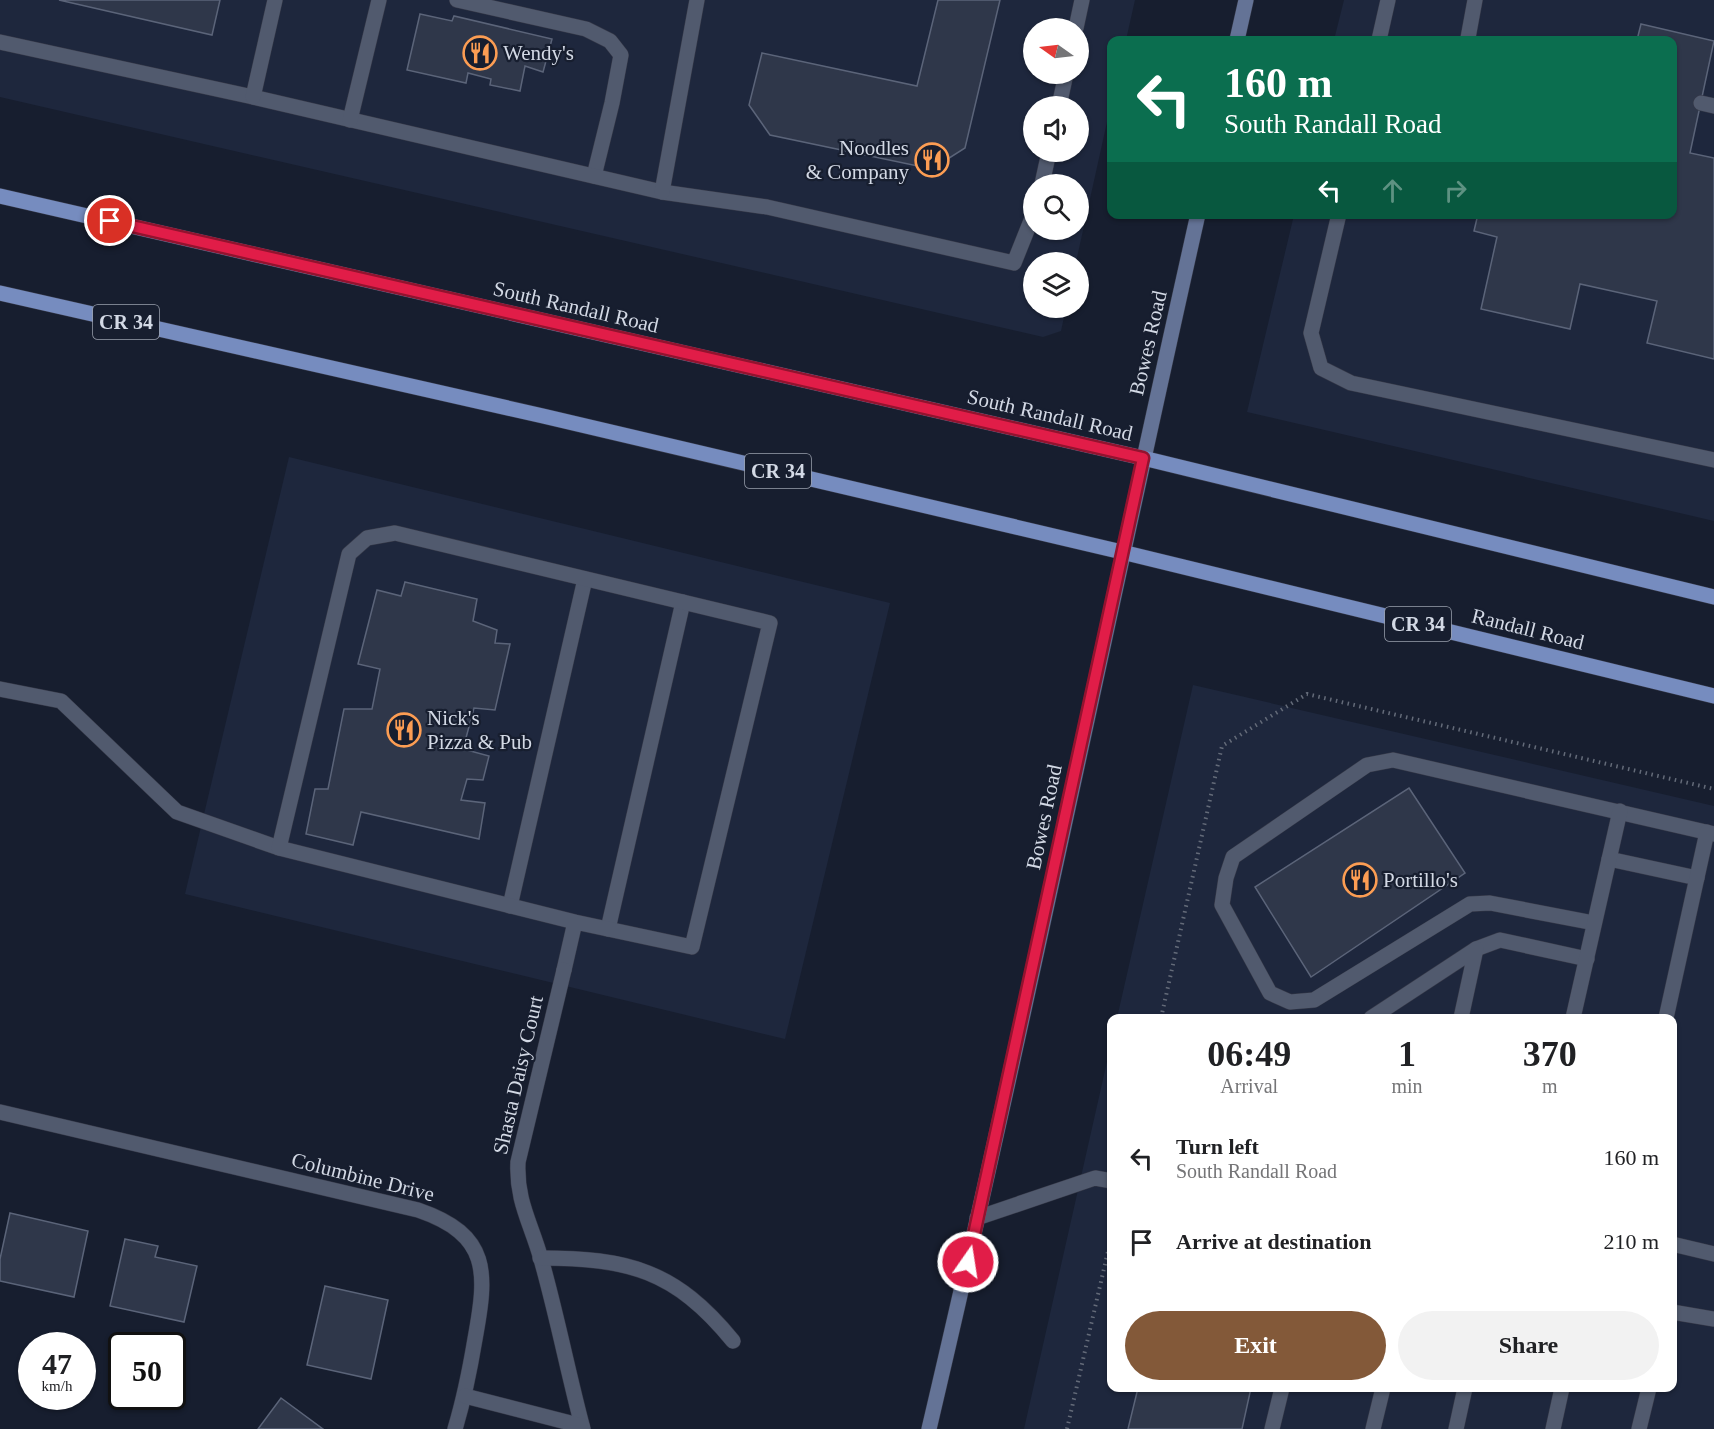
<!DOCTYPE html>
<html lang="en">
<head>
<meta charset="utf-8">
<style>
  :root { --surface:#fff; --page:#f2f2f2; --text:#202124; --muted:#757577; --accent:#835939 }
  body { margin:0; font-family:Georgia,serif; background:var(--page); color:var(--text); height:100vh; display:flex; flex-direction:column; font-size:22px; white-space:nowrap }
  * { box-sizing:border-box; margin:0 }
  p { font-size:20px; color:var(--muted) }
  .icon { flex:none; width:33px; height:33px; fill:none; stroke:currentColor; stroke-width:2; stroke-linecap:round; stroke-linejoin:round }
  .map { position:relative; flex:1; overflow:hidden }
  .panel { position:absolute; left:1107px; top:1014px; width:570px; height:378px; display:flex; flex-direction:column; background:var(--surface); border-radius:12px; box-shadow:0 2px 4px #0004 }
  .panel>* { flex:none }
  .top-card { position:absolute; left:1107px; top:36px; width:570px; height:183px; border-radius:12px; box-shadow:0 2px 4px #0004; background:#0b6e4f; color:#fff; overflow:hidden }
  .needle { width:39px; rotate:284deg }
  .buttons { position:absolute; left:1023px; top:18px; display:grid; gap:12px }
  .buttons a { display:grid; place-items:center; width:66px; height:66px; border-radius:50%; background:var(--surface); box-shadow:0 2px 4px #0004; font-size:30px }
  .speed { position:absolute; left:18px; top:1332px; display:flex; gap:12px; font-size:30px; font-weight:700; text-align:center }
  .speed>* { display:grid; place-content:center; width:78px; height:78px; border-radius:50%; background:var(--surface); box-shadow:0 2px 4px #0004; line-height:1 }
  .speed small { font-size:15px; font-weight:400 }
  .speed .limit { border:3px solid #111; border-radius:9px; background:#fff; color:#111 }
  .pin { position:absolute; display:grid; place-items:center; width:51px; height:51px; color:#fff; margin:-26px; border:3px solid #fff; border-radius:50%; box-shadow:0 2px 6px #0007 }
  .me { position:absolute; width:66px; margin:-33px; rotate:13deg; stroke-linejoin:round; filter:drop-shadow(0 0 4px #0008) }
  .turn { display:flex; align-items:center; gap:21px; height:126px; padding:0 18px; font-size:27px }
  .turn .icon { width:78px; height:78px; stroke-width:2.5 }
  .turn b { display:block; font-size:42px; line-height:51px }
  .lanes { display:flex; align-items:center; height:57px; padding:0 18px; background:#0003; justify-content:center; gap:30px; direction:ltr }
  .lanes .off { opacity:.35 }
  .eta { display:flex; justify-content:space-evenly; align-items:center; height:102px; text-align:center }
  .eta b { font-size:36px; font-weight:700; line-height:42px }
  .action { display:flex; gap:12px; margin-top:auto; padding:12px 18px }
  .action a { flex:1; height:69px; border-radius:36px; background:var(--accent); color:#fff; font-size:24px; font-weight:700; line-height:69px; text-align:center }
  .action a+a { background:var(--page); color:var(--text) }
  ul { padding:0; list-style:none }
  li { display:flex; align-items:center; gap:18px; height:84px; padding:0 18px }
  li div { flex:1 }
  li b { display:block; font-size:22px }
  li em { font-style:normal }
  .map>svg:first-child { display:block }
</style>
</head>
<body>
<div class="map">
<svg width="1714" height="1429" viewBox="0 0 1714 1429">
  <rect width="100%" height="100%" fill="#171e2f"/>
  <g fill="#1e273d" fill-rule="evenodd">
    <path d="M0,0H1135L1126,40H1112L1111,104L1076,262H1034V308H1066L1061,331L1043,337L0,97ZM1034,28H1078V74H1034ZM1034,106H1078V152H1034ZM1034,184H1078V230H1034Z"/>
    <path d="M1344,0H1714V521L1247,412L1294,215L1672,214V40H1334Z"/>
    <path d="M289,457L890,603L785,1039L185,894Z"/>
    <path d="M1193,685L1714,806V1429H1024L1111,1044L1112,1388H1672V1018H1117Z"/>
  </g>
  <g fill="#2f374a" stroke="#5b6479" stroke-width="1.5">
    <path d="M59,0H220L212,35Z"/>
    <path d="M938,0H1000L965,148L932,169L770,135L749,105L762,53L917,86Z"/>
    <path d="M420,14L452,21L454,16L552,39L543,72L525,66L520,91L490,85L491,79L468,73L466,83L407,70Z"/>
    <path d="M1641,24L1714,41L1690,153L1714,158V359L1647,343L1657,301L1580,284L1570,329L1481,309L1497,237L1474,231L1478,214H1672V40H1637Z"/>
    <path d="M405,582L477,599L473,621L497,630L495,643L510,644L495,710L474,708L463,749L489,756L483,780L467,779L461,800L485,803L479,839L361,812L353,845L306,834L315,789H328L344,709H372L380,669L358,664L377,590L401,596Z"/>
    <path d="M1409,788L1465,873L1311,977L1255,887Z"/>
    <path d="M10,1213L88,1231L74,1297L0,1281V1259Z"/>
    <path d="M125,1239L158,1246L155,1257L197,1266L184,1322L110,1306Z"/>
    <path d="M325,1286L388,1300L371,1379L307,1365Z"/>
    <path d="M1138,1388H1251L1242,1429H1128Z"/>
    <path d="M281,1398L323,1429H258Z"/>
  </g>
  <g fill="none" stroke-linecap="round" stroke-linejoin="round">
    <defs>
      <g id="lane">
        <path d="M457,0L586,29L610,41L621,55L612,103L594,176"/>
        <path d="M1076,28L1082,0"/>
        <path d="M1379,40L1388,0"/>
        <path d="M1470,40L1468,38L1475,0"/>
        <path d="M0,42L253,97L662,192L767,207L1014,263L1034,213"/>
        <path d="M253,97L275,0"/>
        <path d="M1701,103L1714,106"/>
        <path d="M1059,106L1066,74"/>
        <path d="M350,120L379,0"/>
        <path d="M1042,184L1049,152"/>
        <path d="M662,192L697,0"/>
        <path d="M1339,214L1311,333L1321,368L1351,383L1714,460"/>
        <path d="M0,689L61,701L177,812L279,848"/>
        <path d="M1609,859L1697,878"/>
        <path d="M510,906L585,579"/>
        <path d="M1594,923L1490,903L1470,904L1314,1000L1290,1002L1270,993L1222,905L1226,878L1233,857L1367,765L1393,760L1714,834"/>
        <path d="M608,929L683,602"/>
        <path d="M1476,949L1500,940L1587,959"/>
        <path d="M564,970L575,922L279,848L349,554L367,538L395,533L770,623L692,947L575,922"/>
        <path d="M1371,1018L1476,949L1461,1018"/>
        <path d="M1573,1018L1620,811"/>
        <path d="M1666,1018L1707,832"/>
        <path d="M977,1218L1095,1178L1112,1181"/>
        <path d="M1672,1244L1714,1254"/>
        <path d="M1672,1312L1714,1319"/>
        <path d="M1272,1429L1282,1388"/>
        <path d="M1373,1429L1383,1388"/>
        <path d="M1456,1429L1465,1388"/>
        <path d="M1553,1429L1562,1388"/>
        <path d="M1639,1429L1649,1388"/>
      </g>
      <g id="street">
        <path d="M564,970L518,1162C516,1201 531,1223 541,1259C557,1315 568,1373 583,1429"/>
        <path d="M0,1112L418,1210C491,1235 487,1273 475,1339C470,1369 464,1399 455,1429"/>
        <path d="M540,1258C628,1258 675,1270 733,1341"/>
        <path d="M465,1396L582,1426"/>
      </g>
      <g id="secondary">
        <path d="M1237,40L1246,0"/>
        <path d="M929,1429C1024,1025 1107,619 1198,214"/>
      </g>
      <g id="primary">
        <path d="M0,196L1143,458L1714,597"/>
        <path d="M0,293L543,416L1122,552L1714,696"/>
      </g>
    </defs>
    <use href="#lane" stroke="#363948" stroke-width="16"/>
    <use href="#street" stroke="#363948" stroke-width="16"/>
    <use href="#secondary" stroke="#363948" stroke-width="16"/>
    <use href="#primary" stroke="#363948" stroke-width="16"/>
    <g stroke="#646b79" stroke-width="4" stroke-dasharray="1.5 4.5" stroke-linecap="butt">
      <path d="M1161,1018L1222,746L1307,694L1714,789"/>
      <path d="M1067,1429L1112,1234"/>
    </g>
    <use href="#lane" stroke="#515a6e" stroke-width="15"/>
    <use href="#street" stroke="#515a6e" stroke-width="15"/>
    <use href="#secondary" stroke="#647396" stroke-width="15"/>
    <use href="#primary" stroke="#768cbf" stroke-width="15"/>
  </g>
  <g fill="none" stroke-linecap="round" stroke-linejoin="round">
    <defs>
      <path id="route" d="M110,221L1143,458L968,1262"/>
    </defs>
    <use href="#route" stroke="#92132f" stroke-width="15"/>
    <use href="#route" stroke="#e11d48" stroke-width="10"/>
  </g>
  <defs>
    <symbol id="restaurant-ring" viewBox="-11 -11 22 22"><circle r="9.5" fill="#171e2f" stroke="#fc9d53" stroke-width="1.5"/><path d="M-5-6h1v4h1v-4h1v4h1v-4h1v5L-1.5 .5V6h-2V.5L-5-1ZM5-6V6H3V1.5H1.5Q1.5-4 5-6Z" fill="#fc9d53"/></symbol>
  </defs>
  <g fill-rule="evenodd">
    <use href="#restaurant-ring" x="461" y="34" width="38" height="38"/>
    <use href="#restaurant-ring" x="913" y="141" width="38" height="38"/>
    <use href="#restaurant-ring" x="385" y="711" width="38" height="38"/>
    <use href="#restaurant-ring" x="1341" y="861" width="38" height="38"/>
  </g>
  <g text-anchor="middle" stroke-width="4.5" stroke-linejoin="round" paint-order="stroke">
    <g fill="#171e2f" stroke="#9ba1ae" stroke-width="1.5">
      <rect x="93" y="305" width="66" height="34" rx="4.5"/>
      <rect x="745" y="454" width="66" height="34" rx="4.5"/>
      <rect x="1385" y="607" width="66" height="34" rx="4.5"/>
    </g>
    <g font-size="20" font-weight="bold" fill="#d3d9e5">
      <text x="126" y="329">CR 34</text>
      <text x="778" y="478">CR 34</text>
      <text x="1418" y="631">CR 34</text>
    </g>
    <g font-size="21" fill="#d3d9e5" stroke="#171e2f" text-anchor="start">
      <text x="503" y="60">Wendy's</text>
      <text x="909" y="155" text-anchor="end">Noodles<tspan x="909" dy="24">&amp; Company</tspan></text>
      <text x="427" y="725">Nick's<tspan x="427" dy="24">Pizza &amp; Pub</tspan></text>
      <text x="1383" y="887">Portillo's</text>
    </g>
    <g font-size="21" fill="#d3d9e5" stroke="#171e2f">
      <text transform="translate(576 307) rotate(13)" y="7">South Randall Road</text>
      <text transform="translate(1148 343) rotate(-77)" y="7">Bowes Road</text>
      <text transform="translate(1050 415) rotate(13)" y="7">South Randall Road</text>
      <text transform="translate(1528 629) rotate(14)" y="7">Randall Road</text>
      <text transform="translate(1044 817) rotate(-78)" y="7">Bowes Road</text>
      <text transform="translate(518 1075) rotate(-77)" y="7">Shasta Daisy Court</text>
      <text transform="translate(363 1177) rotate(14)" y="7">Columbine Drive</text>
    </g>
  </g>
</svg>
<div class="buttons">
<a><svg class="needle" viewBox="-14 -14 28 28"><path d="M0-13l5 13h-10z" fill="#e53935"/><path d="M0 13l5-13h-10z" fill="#757577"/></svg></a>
<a><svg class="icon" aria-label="sound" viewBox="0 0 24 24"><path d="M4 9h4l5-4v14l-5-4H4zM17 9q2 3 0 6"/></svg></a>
<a><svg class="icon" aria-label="search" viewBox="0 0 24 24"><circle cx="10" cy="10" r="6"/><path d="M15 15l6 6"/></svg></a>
<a><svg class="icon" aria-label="layers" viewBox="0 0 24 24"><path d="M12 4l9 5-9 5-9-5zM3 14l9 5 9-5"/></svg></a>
</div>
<div class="speed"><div>47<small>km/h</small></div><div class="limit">50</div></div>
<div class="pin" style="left:110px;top:221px;background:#d93025"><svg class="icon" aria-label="arrive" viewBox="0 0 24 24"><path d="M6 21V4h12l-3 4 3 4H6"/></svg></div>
<svg class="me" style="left:968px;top:1262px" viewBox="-20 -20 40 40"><circle r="17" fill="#e11d48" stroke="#fff" stroke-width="3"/><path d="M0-11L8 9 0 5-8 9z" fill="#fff"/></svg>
<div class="top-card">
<div class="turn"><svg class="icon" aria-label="left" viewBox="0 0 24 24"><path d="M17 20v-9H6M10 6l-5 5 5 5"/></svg><div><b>160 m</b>South Randall Road</div></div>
<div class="lanes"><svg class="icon" aria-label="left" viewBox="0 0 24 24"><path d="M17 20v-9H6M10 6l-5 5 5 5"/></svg><svg class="icon off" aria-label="ahead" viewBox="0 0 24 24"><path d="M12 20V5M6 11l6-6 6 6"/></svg><svg class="icon off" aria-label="right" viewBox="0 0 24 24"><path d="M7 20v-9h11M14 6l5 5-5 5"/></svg></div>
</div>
<section class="panel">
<div class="eta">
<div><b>06:49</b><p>Arrival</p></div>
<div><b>1</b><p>min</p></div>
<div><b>370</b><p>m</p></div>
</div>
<ul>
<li><svg class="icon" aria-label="left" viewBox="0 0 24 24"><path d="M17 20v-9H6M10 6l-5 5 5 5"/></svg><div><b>Turn left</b><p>South Randall Road</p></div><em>160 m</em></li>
<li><svg class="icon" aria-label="arrive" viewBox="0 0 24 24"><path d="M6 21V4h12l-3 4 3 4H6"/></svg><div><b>Arrive at destination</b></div><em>210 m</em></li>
</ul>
<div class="action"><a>Exit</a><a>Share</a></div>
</section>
</div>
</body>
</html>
